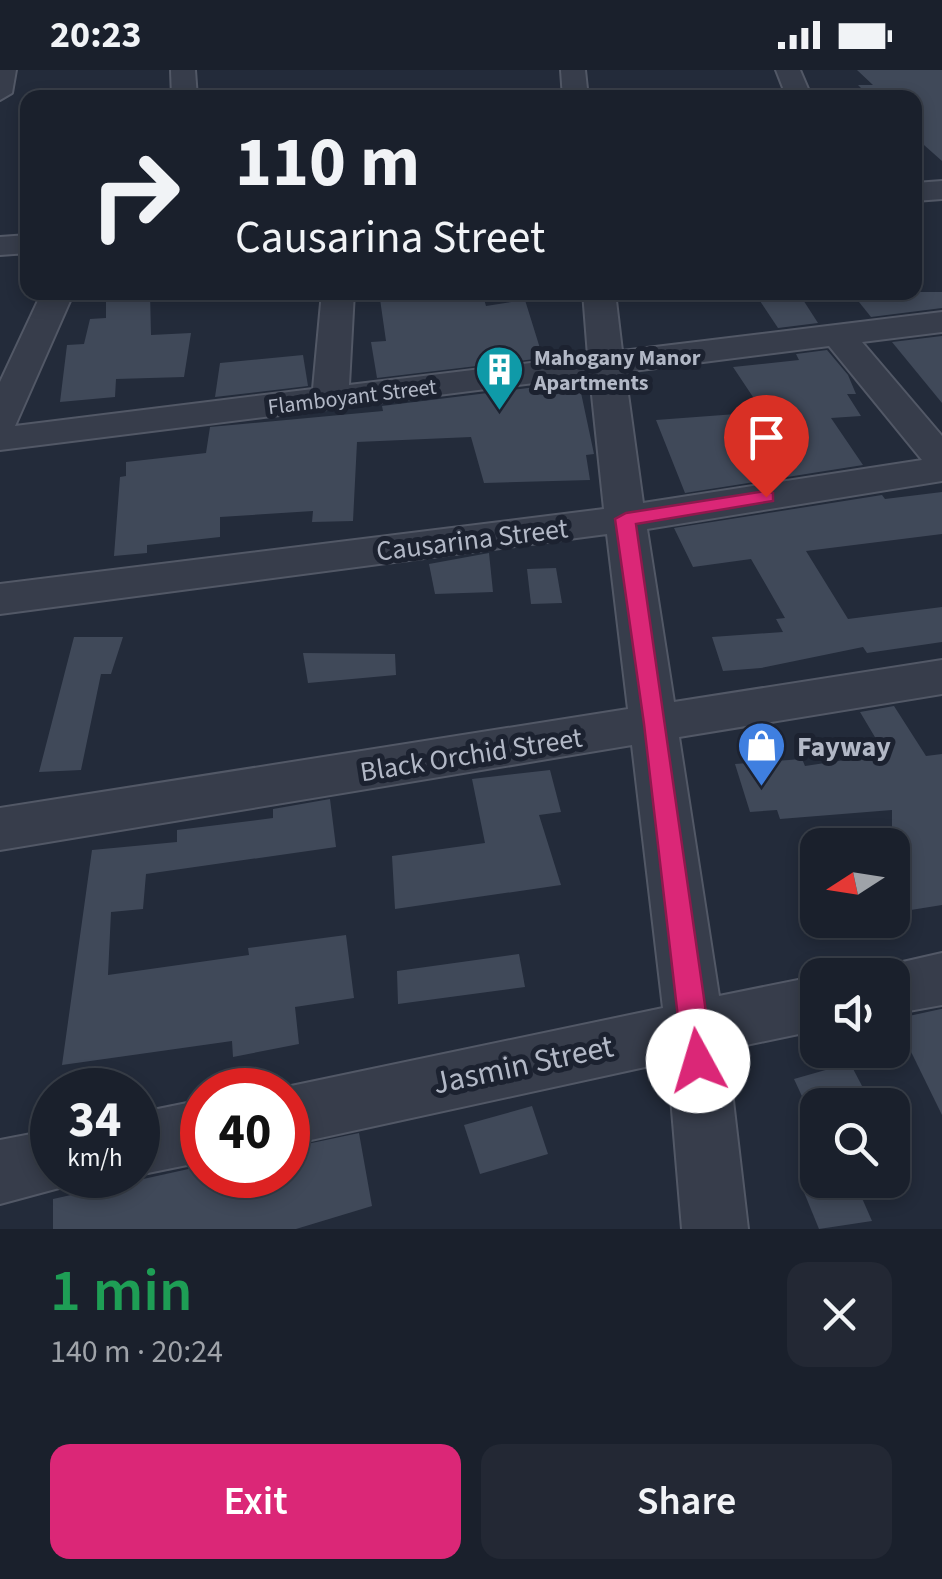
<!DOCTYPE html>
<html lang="en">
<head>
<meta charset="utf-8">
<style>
  :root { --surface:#1a202c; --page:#232834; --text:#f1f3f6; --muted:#9fa3a9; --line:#383e48; --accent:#db2777 }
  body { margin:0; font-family:"Source Sans 3",sans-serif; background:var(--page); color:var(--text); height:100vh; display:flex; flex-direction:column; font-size:38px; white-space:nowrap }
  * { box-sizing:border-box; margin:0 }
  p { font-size:32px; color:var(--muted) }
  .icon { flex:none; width:55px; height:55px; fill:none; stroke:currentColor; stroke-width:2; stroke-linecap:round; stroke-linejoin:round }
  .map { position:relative; height:1159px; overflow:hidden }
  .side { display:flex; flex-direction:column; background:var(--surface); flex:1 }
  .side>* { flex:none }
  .guide { position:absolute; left:20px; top:20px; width:902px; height:210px; border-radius:20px; box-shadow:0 5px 15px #0003,0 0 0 2px var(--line); background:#1a202c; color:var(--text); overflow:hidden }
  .needle { width:65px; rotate:258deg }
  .fabs { position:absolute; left:800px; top:758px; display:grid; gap:20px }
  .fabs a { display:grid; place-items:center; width:110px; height:110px; border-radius:20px; background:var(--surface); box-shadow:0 5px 15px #0003,0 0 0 2px var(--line); font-size:50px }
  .speed { position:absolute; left:30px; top:998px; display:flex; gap:20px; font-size:50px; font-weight:700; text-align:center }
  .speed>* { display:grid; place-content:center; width:130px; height:130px; border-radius:50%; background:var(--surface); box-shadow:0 5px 15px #0003,0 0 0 2px var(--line); line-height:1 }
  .speed small { font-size:25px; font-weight:400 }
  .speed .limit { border:15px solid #d22; background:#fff; color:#111 }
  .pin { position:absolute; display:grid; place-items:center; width:85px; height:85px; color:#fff; margin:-102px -42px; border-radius:50% 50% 50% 0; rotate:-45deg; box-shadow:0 0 10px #0007 }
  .pin .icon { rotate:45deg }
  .me { position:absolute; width:110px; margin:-55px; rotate:354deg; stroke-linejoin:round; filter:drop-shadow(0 0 8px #0008) }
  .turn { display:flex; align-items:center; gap:35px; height:210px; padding:0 50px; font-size:45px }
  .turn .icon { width:130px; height:130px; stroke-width:2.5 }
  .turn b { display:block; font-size:70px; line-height:85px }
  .round { display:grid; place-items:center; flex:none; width:105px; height:105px; border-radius:20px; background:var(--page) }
  .head { display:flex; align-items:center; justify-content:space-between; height:170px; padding:0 50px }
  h1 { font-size:60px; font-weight:600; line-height:75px; color:#1e9e55 }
  .action { display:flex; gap:20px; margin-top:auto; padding:20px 50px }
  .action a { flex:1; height:115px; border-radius:20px; background:var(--accent); color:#fff; font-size:40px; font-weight:600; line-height:115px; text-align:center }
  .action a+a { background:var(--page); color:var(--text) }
  .status { display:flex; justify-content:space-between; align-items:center; height:70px; padding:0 50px; background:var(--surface); direction:ltr }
  .status svg { height:28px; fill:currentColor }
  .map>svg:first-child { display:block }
</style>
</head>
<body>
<div class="status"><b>20:23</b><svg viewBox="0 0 49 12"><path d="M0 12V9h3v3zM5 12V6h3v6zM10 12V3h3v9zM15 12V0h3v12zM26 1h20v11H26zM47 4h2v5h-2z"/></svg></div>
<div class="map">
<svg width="942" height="1159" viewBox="0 0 942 1159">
  <rect width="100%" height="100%" fill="#232b3a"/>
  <g fill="#404959">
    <path d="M857,0H942V91L915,67V28H871L858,15H873Z"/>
    <path d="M106,222H150L151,265L191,263L184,307L116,309L115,327L60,332L67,275L84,274L90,249L106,248Z"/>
    <path d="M379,222H482L486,236L525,230L543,288L377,308L371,272L386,271Z"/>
    <path d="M754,222H798L818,253L778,258Z"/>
    <path d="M851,222H942V238L871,247Z"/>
    <path d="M942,266V333L892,272Z"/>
    <path d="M827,280L848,305L856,324H847L861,346L831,348L863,395L685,423L656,350L763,342L733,297L799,290L796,284Z"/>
    <path d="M303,285L308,316L215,327L220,293Z"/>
    <path d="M552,315L553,319L580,318L594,384L586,385L590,410L484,413L471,367L357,372L353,451L312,452L313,441L220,447V467L147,475V483L114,486L120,407L126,406V392L206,383L210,357L383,341L382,336Z"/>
    <path d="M942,422V464L806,481L848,549L942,537V572L867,583L863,577L761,598L723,601L712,567L783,562L776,549L785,548L751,489L693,497L674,458L882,425L885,429Z"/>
    <path d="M489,483L493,522L435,524L429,494Z"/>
    <path d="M556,498L562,533L531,534L527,499Z"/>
    <path d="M74,567H123L111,604H101L81,700L39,702Z"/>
    <path d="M303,583L395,584L396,605L308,613Z"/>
    <path d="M894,636L926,686L942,684V835L892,843V740L780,749L777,740L750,742L735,694L802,689L805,696L885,684L860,642Z"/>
    <path d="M550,700L561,742L539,745L561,815L395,839L392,786L485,773L472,709Z"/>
    <path d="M330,729L336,777L146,804L143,839L111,842L108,905L249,885L248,878L346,865L354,928L295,937L299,974L233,987L232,971L62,995L92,780L177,772V760L273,748V739Z"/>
    <path d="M519,884L525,917L398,934L397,901Z"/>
    <path d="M941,939H942V1045L895,949Z"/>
    <path d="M850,993L872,1035H806L794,1009Z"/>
    <path d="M532,1036L548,1084L480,1104L464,1055Z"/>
    <path d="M359,1063L372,1136L296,1159H53V1129L202,1096V1105H288V1078Z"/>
    <path d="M799,1110H854L872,1151L819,1159Z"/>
  </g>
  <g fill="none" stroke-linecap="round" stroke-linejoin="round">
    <defs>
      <g id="minor">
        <path d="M0,0H16L12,23L0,30Z"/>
        <path d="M171,0H195L197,28H172Z"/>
        <path d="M561,0H585L588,28H563Z"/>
        <path d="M776,0H800L812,28H787Z"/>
        <path d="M942,111V129L915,131V113Z"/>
        <path d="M28,165V183L0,185V167Z"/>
        <path d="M42,222H74L15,356L313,319L322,222H354L349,315L588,286L583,222H615L622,281L942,242V262L862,272L942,366V411L647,459L674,632L942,590V624L679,667L719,926L818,906V960L727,979L748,1159H682L668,992L288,1075V1020H272L663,938L632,675L0,780V738L628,639L607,464L0,544V514L604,439L590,306L0,380V312ZM829,276L922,390L643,433L625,302Z"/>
        <path d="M942,883V935L892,944V905H869L872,899Z"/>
        <path d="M202,1030V1092L138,1105H137L138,1043Z"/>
        <path d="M52,1060V1105H78L74,1114L0,1134V1070Z"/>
      </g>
    </defs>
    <use href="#minor" stroke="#525866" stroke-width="4"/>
    <use href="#minor" fill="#373d4b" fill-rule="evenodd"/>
  </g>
  <path fill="#db2777" stroke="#8e194d" stroke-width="2.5" d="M766,421L773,423V431L636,454L713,991L709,1001L698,1006L688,1001L683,991L644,654L615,449L626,443Z"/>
  <defs>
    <symbol id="building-pin" viewBox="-11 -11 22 30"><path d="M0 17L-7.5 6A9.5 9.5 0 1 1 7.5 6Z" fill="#0f9aa8" stroke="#1c2230"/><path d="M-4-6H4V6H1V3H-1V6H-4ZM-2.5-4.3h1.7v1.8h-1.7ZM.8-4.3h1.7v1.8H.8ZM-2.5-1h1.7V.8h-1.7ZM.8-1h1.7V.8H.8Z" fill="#fff"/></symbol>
    <symbol id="shop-pin" viewBox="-11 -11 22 30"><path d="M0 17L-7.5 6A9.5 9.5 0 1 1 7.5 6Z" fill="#3f7fe0" stroke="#1c2230"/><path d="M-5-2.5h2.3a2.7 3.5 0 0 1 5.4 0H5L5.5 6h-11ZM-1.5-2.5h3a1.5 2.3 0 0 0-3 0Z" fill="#fff"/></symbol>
  </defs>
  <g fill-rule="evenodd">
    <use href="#building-pin" x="472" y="272" width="55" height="75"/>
    <use href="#shop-pin" x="734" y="648" width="55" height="75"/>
  </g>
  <g text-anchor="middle" stroke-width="10" stroke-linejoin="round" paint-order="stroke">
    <g font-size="22" font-weight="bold" fill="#b2b8c6" stroke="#1c2230" text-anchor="start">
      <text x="534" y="295">Mahogany Manor<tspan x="534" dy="25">Apartments</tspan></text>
    </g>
    <g font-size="22" fill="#b2b8c6" stroke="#1c2230">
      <text transform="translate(352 326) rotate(-7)" y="8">Flamboyant Street</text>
    </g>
    <g font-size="28" fill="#b2b8c6" stroke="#1c2230">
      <text transform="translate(472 469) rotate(-7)" y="10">Causarina Street</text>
      <text transform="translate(471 684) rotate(-9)" y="10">Black Orchid Street</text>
    </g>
    <g font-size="28" font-weight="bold" fill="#b2b8c6" stroke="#1c2230" text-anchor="start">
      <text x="797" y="686">Fayway</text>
    </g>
    <g font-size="32" fill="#b2b8c6" stroke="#1c2230">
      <text transform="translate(523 994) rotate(-12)" y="11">Jasmin Street</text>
    </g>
  </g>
</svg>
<div class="fabs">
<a><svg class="needle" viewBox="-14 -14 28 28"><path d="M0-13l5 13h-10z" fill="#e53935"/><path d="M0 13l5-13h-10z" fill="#9fa3a9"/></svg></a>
<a><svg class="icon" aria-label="sound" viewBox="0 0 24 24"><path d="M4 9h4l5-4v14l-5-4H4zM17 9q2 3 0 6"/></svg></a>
<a><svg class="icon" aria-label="search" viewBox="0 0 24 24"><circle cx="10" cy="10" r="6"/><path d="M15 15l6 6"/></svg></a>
</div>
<div class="speed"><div>34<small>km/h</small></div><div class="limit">40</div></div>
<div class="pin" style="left:766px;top:427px;background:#d93025"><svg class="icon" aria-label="arrive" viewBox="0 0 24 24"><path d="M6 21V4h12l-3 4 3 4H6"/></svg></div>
<svg class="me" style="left:698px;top:991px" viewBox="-20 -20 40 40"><circle r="19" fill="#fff"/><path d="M0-13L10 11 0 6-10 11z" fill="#db2777"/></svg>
<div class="guide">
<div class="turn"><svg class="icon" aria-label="right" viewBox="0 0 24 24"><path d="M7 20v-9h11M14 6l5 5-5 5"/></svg><div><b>110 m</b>Causarina Street</div></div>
</div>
</div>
<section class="side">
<div class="head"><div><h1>1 min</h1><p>140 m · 20:24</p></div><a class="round"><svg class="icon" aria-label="close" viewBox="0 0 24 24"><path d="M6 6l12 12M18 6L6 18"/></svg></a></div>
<div class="action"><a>Exit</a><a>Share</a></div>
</section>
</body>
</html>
